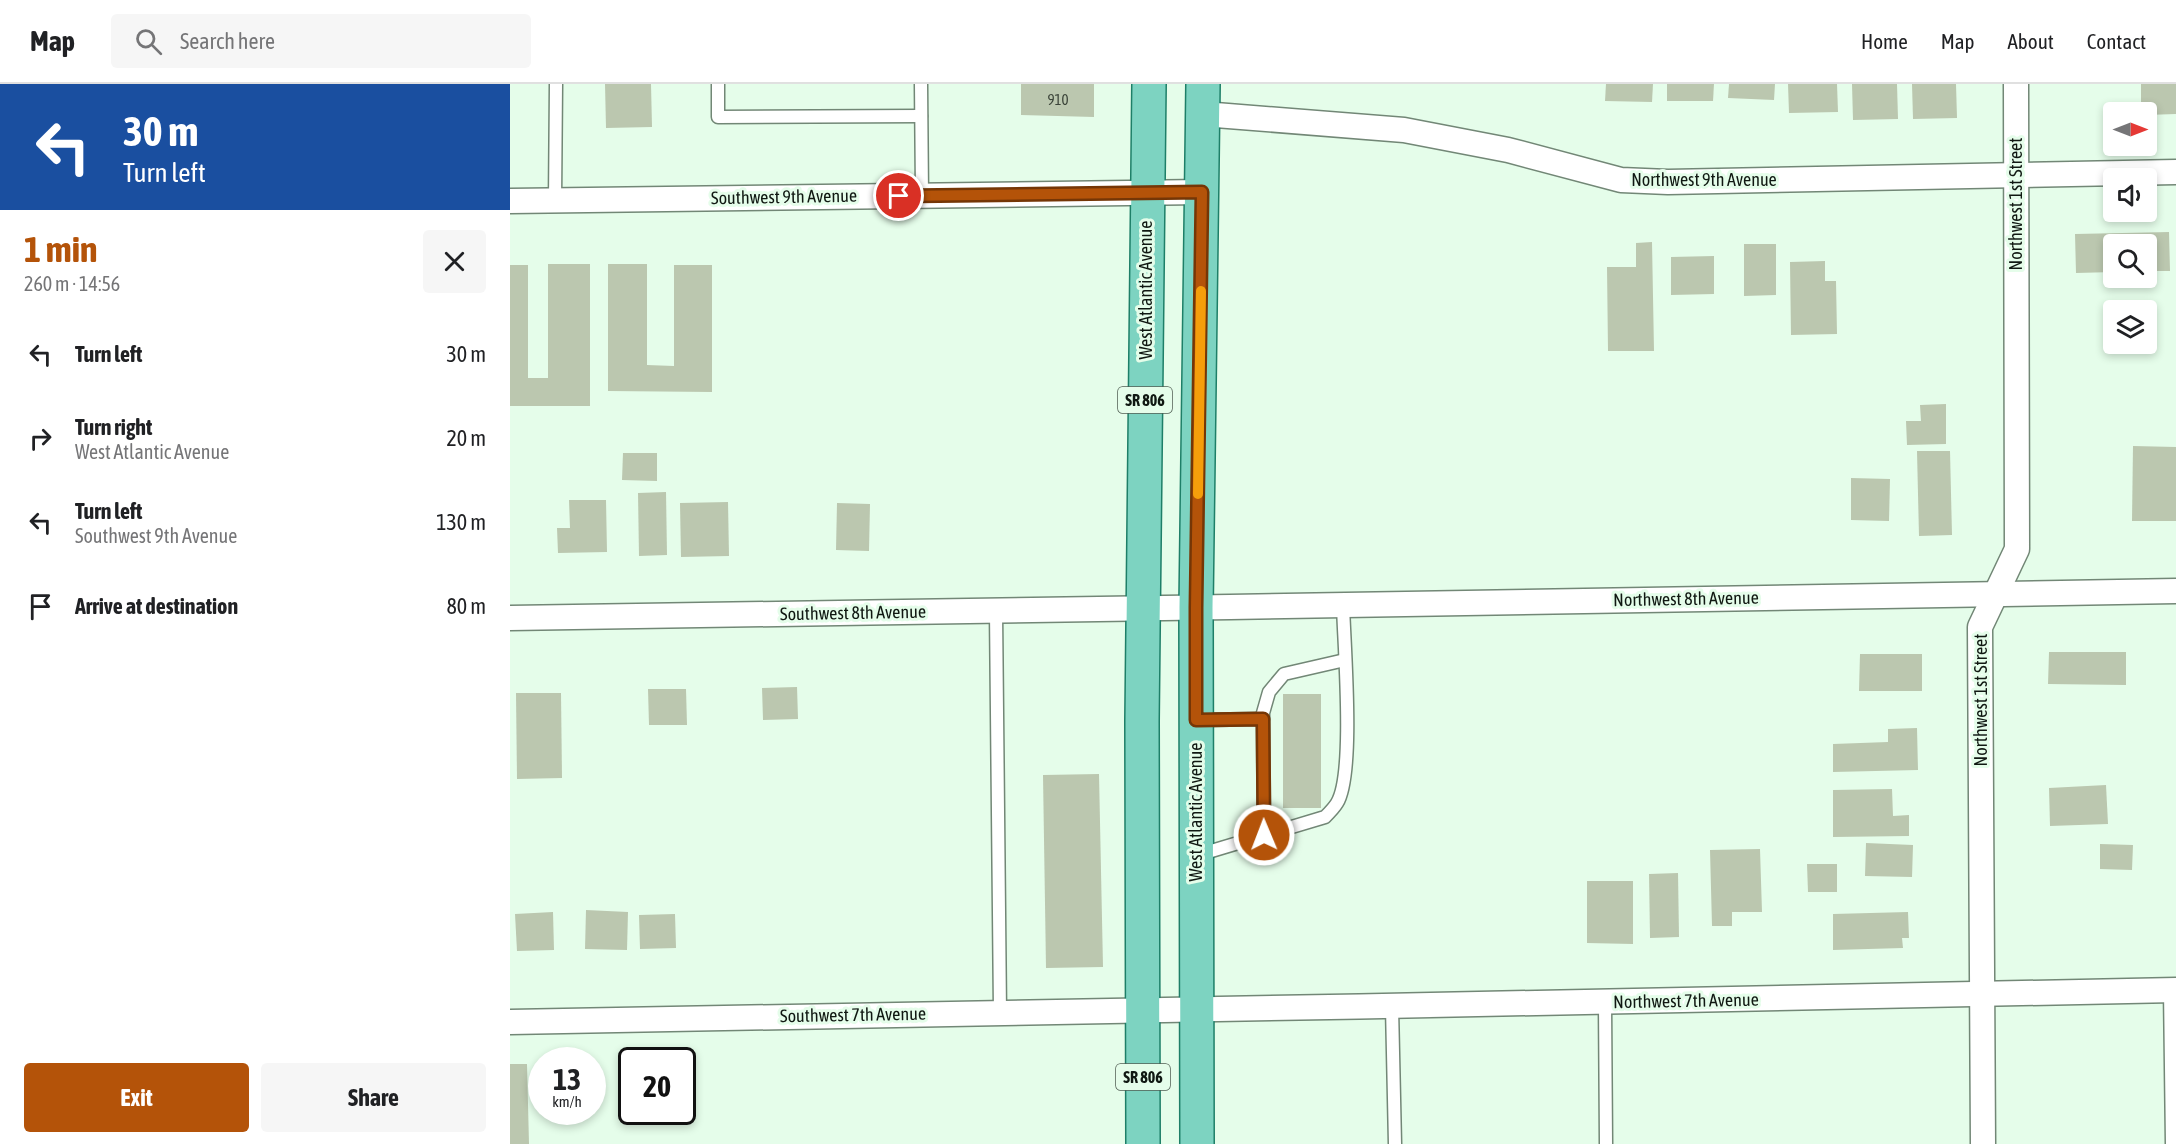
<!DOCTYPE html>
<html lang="en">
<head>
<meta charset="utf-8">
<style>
  :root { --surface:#fff; --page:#f6f6f6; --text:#202124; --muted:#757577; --line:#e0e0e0; --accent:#b45309 }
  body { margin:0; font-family:"Asap Condensed",sans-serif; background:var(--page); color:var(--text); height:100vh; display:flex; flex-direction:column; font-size:22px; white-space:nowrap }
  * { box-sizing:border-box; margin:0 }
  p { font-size:20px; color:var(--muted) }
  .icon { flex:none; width:33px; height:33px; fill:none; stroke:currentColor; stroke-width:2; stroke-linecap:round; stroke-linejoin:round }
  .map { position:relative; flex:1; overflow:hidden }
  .details { display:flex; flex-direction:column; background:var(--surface); width:510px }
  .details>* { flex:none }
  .banner { background:#1a4fa0; color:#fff; overflow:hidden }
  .needle { width:39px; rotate:90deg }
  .fabs { position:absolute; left:1593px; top:18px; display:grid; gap:12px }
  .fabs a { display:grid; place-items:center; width:54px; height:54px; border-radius:6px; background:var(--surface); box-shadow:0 3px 9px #0003; font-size:30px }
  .speed { position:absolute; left:18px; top:963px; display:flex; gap:12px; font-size:30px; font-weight:700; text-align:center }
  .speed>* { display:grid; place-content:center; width:78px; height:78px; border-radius:50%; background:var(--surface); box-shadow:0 3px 9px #0003; line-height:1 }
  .speed small { font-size:15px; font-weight:400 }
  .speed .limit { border:3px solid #111; border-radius:9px; background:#fff; color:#111 }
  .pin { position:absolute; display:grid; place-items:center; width:51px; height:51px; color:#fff; margin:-26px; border:3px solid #fff; border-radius:50%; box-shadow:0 2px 6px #0007 }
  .me { position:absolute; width:66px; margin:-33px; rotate:359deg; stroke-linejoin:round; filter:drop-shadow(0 0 4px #0008) }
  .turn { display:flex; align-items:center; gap:21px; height:126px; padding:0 24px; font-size:27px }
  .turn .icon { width:78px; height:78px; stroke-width:2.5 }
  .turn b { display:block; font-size:42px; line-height:51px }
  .round { display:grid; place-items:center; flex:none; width:63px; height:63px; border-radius:6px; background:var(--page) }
  .overview { display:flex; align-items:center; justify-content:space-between; height:102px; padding:0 24px }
  h1 { font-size:36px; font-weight:700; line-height:45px; color:var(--accent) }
  .primary-button { display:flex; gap:12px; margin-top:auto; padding:12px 24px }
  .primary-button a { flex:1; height:69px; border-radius:6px; background:var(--accent); color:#fff; font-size:24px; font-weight:700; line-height:69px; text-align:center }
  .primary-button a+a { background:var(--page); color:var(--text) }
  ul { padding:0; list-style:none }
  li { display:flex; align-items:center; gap:18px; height:84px; padding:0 24px }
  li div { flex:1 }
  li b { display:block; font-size:22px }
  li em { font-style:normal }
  header { display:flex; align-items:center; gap:36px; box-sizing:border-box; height:84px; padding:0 30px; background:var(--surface); border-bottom:2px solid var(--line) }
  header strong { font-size:28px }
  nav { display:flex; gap:33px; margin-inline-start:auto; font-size:21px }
  .search { width:420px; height:54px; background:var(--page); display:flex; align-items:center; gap:15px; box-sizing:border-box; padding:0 21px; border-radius:6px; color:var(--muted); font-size:22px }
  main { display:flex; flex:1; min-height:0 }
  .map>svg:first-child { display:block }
</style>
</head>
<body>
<header>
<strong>Map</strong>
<div class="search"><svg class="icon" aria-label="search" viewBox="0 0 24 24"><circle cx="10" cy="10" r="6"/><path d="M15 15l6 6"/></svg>Search here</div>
<nav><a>Home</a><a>Map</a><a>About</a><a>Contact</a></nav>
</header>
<main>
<section class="details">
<div class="banner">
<div class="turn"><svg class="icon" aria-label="left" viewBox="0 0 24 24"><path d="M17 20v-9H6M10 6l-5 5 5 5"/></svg><div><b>30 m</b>Turn left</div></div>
</div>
<div class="overview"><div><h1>1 min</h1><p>260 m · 14:56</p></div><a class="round"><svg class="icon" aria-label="close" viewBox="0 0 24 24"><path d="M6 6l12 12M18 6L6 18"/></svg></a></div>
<ul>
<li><svg class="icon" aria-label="left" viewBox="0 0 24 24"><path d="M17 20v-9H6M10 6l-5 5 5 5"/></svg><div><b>Turn left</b></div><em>30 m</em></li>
<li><svg class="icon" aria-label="right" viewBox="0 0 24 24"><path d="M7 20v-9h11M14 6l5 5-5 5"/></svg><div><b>Turn right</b><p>West Atlantic Avenue</p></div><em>20 m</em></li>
<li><svg class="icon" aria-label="left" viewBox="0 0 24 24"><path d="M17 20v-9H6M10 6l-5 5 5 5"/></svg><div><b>Turn left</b><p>Southwest 9th Avenue</p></div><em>130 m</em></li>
<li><svg class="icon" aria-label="arrive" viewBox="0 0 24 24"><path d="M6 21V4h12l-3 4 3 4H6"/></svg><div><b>Arrive at destination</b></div><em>80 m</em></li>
</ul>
<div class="primary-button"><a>Exit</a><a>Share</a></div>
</section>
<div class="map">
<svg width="1666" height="1060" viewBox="0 0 1666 1060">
  <rect width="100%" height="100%" fill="#e5fdea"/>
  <g fill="#bbc7af">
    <path d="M95,0H141L142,43L96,44Z"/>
    <path d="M511,0H584V33L511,31Z"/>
    <path d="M1096,0H1143L1142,18L1095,17Z"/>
    <path d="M1157,0H1204L1203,17H1157Z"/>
    <path d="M1219,0H1265L1264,16L1218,14Z"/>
    <path d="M1278,0H1327L1328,28L1279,29Z"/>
    <path d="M1342,0H1387L1388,35L1343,36Z"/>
    <path d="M1402,0H1446L1447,34L1403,35Z"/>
    <path d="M1631,0H1666V30L1636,31V28H1631Z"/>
    <path d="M1659,148L1660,187H1636V160H1604V188L1566,189L1565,150Z"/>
    <path d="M1142,158L1144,267H1098L1097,183H1126V159Z"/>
    <path d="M1234,160H1266V211L1234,212Z"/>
    <path d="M1204,172V210L1161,211V173Z"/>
    <path d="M1315,177V197H1326L1327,250L1281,251L1280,178Z"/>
    <path d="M38,180H80V322H0V181H18V294H38Z"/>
    <path d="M98,180H137V281L164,282V181H202V308L98,307Z"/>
    <path d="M1436,320V360L1397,361L1396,337H1411L1410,321Z"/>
    <path d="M1623,362L1666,363V437H1622Z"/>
    <path d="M1407,367H1440L1442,451L1409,452Z"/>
    <path d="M113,369H147V397L112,396Z"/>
    <path d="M1341,394L1380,395L1379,437L1341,436Z"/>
    <path d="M156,408L157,471L129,472L128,409Z"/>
    <path d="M59,416H96L97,468L48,469L47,444H60Z"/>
    <path d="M218,418L219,472L171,473L170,419Z"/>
    <path d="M327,419L360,420L359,467L326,466Z"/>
    <path d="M1539,568H1616V601L1538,600Z"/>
    <path d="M1350,570H1412V607H1349Z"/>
    <path d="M287,603L288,635L253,636L252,604Z"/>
    <path d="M138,605H176L177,641H139Z"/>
    <path d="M6,609H51L52,694L7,695Z"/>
    <rect x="773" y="610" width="38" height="114"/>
    <path d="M1407,644L1408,686L1323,688V660L1378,658V645Z"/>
    <path d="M589,690L593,883L536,884L533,691Z"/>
    <path d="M1596,701L1598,740L1540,742L1539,704Z"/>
    <path d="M1382,705L1383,732L1399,731V752L1323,753V706Z"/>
    <path d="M1356,759L1403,761L1402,793L1355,792Z"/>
    <path d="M1590,760L1623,761L1622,786L1590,785Z"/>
    <path d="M1250,765L1252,828H1222V842H1202L1200,766Z"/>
    <path d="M1297,780H1327V808H1298Z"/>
    <path d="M1168,789L1169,853L1140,854L1139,790Z"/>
    <path d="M1077,797H1123V860L1077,859Z"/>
    <path d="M76,826L118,828L117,866L75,865Z"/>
    <path d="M43,828L44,866L7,867L5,830Z"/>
    <path d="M1398,828L1399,854H1392L1393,864L1323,866V830Z"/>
    <path d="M165,830L166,864L130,865L129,831Z"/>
    <path d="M0,980H17L19,1060H0Z"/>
  </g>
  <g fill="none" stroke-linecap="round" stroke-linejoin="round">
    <defs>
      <g id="lane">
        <path d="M208,0V33L411,32"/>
        <path d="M411,0L412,111"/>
        <path d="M45,117L46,0"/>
        <path d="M486,528L490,928"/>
        <path d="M688,636L753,635"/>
        <path d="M754,751L753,629L759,608L774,590L835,576"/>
        <path d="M688,771L815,733C819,729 824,724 827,719C845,690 834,561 833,521"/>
        <path d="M1660,906L1662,1060"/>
        <path d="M1095,919L1096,1060"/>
        <path d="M882,923L885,1060"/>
      </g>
      <g id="street">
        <path d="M693,30L894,46L998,66L1111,96L1158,98L1666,88"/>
        <path d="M0,117L692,108"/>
        <path d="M0,534C240,531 480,526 720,523L1666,507"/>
        <path d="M0,938C555,927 1111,919 1666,906"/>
        <path d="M1473,1060L1470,543L1507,465L1506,0"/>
      </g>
      <g id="primary">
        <path d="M633,1060L632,637L639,0"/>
        <path d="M687,1060L686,524L693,0"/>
      </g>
    </defs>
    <use href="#lane" stroke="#728776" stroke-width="15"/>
    <use href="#street" stroke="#728776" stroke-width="27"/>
    <use href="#primary" stroke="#1e7f68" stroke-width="36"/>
    <use href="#lane" stroke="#fff" stroke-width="12"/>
    <use href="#street" stroke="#fff" stroke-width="24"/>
    <use href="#primary" stroke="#7dd3c1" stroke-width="33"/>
  </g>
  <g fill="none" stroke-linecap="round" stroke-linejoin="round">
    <defs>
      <path id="route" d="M389,112L692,108L686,524V636L753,635L754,751"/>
    </defs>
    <use href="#route" stroke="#753606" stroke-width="15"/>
    <use href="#route" stroke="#b45309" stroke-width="10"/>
    <path stroke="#f59e0b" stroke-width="10" d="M688,410L691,207"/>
  </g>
  <g text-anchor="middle" stroke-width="6" stroke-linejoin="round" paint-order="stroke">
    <g font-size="15" fill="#3b4439">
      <text x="548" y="21">910</text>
    </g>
    <g fill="#e5fdea" stroke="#505d53" stroke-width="1.5">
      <rect x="608" y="303" width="54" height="26" rx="4.5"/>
      <rect x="606" y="980" width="54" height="26" rx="4.5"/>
    </g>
    <g font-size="16" font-weight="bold" fill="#101812">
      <text x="635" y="322">SR 806</text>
      <text x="633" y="999">SR 806</text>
    </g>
    <g font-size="18" fill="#101812" stroke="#e5fdea">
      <text x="1194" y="102">Northwest 9th Avenue</text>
      <text transform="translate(274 113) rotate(-1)" y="6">Southwest 9th Avenue</text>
      <text transform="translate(1506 120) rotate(-90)" y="6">Northwest 1st Street</text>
      <text transform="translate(636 206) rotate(-90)" y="6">West Atlantic Avenue</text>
      <text transform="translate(1176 515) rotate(-1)" y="6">Northwest 8th Avenue</text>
      <text transform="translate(343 529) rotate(-1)" y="6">Southwest 8th Avenue</text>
      <text transform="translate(1471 616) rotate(-90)" y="6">Northwest 1st Street</text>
      <text transform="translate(686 728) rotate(-90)" y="6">West Atlantic Avenue</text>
      <text transform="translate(1176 917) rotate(-1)" y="6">Northwest 7th Avenue</text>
      <text transform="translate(343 931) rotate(-1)" y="6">Southwest 7th Avenue</text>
    </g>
  </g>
</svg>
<div class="fabs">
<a><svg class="needle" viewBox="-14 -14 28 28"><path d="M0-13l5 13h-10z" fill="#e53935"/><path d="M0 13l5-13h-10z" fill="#757577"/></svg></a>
<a><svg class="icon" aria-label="sound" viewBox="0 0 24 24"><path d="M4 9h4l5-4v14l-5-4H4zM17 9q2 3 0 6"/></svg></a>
<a><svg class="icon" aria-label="search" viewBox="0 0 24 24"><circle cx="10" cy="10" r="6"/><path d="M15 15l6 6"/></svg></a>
<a><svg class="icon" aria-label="layers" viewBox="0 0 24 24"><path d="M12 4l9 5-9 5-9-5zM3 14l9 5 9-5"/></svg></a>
</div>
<div class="speed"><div>13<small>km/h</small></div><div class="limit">20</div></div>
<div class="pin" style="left:389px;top:112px;background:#d93025"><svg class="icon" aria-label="arrive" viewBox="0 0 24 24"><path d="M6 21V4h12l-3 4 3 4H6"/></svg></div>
<svg class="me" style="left:754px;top:751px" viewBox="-20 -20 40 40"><circle r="17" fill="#b45309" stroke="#fff" stroke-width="3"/><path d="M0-11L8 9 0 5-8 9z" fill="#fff"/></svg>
</div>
</main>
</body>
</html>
